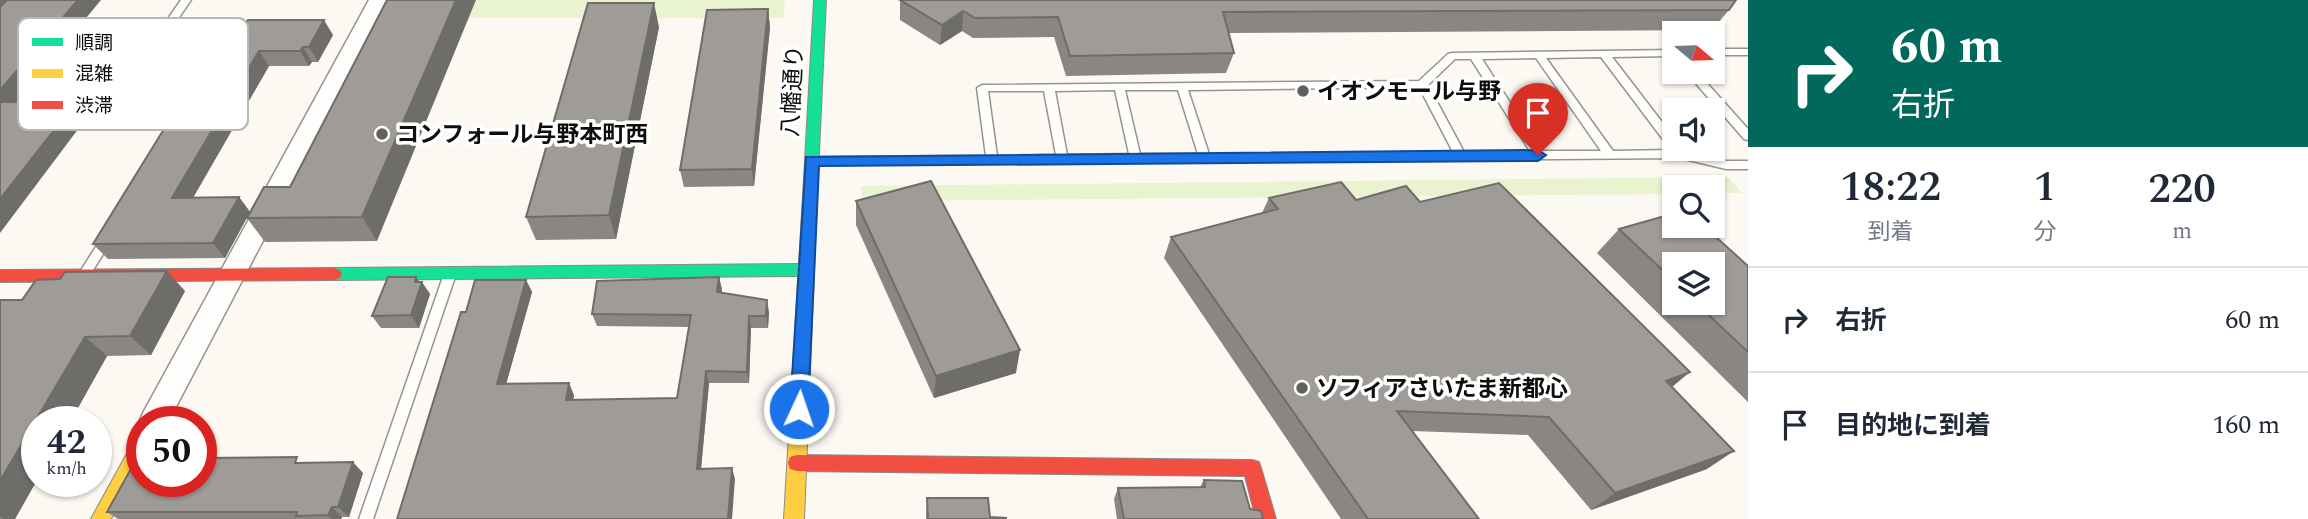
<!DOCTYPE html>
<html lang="ja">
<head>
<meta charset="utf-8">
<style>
  :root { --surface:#fff; --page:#f6f6f7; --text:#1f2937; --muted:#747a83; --line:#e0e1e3 }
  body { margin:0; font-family:Spectral,"Noto Sans JP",serif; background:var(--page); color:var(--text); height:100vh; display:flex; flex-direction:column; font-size:26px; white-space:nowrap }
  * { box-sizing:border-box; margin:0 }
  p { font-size:23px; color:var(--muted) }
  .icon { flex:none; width:38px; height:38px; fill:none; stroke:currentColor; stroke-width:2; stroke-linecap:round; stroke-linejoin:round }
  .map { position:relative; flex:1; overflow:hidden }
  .panel { display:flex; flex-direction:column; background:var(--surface); width:560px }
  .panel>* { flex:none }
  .banner { background:#00695c; color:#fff; overflow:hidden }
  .needle { width:46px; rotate:109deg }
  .tools { position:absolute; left:1662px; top:21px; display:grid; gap:14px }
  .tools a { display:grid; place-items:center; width:63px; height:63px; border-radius:0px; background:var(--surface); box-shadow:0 2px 5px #0004; font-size:35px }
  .speed { position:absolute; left:21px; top:406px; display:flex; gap:14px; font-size:35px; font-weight:700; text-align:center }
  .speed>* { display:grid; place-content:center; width:91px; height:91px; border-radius:50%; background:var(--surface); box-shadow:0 2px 5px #0004; line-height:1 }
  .speed small { font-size:18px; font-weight:400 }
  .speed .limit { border:10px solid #d22; background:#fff; color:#111 }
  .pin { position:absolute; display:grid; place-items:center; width:60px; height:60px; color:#fff; margin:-72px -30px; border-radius:50% 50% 50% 0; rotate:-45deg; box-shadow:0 0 7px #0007 }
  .pin .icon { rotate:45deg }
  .me { position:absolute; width:77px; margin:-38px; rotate:3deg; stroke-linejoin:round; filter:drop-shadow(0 0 5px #0008) }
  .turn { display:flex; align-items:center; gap:24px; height:147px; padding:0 28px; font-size:32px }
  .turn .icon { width:91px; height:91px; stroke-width:2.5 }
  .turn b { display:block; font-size:49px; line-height:60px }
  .eta { display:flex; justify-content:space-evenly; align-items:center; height:119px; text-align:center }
  .eta b { font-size:42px; font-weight:600; line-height:49px }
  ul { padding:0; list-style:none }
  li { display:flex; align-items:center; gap:21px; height:105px; padding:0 28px; border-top:2px solid var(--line) }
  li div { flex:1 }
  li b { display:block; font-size:26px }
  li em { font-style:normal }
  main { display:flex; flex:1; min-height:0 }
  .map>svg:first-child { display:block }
</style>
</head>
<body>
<main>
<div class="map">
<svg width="1748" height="519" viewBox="0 0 1748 519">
  <rect width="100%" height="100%" fill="#fcf9f2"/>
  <g fill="#e9f3d0">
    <path d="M392,0H785L783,18H382Z"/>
    <path d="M1728,177L1742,193H1713V187H1675V194L862,201L861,186Z"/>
  </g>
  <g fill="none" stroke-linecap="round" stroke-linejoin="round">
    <defs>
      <g id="lane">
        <path d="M181,0H191L158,48H150L149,46Z"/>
        <rect x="1713" y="49" width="35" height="6"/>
        <path d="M1675,50V56L1612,57L1675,139V149L1726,161H1748V169H1726L1680,158L812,165L806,161L812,157L986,156L977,88L982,85L1419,81L1448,54L1452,53ZM1601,57L1671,150H1672L1613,151L1546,58ZM1536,58L1601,151H1541L1482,59ZM1455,59H1471L1530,151L1464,152L1428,85ZM1419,87L1453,152L1209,154L1188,90ZM1115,90L1129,154L1067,155L1055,91ZM1125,90H1178L1198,154H1140ZM988,91H1044L1056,155L997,156Z"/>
        <path d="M1686,72H1697L1748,129V140L1744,139Z"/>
        <path d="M108,232L114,237L112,240L88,278H80L78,275L80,272L104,234Z"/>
        <path d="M450,269L454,271L456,274L373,519H359L444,274L446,271Z"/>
      </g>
      <path id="street" d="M369,0H389L168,422H142V428L139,422L143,413Z"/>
      <g id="fast">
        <path d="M814,0H826L817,196L810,201L803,196Z"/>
        <path d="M806,264L812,266L814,270L812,274L806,276L334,280L328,278L326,274L328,270L334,268Z"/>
      </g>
      <g id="slow">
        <path d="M810,191L817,196L804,519H784L803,196Z"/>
        <path d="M142,435V461L111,519H91L136,437Z"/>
      </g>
      <g id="jam">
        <path d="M334,268L340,270L342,274L340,278L334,280L0,282V270Z"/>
        <path d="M797,455L1252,460L1259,462L1261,468L1276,519H1256L1245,476L797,471L790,469L788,463L790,457Z"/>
      </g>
    </defs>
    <use href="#lane" stroke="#959491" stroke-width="3"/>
    <use href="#street" stroke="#959491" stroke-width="3"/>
    <use href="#fast" stroke="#8c8a87" stroke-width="2"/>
    <use href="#slow" stroke="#8c8a87" stroke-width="2"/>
    <use href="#jam" stroke="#8c8a87" stroke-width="2"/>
    <use href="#lane" fill="#fffefd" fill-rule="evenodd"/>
    <use href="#street" fill="#fffefd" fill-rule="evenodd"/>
    <use href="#fast" fill="#16e098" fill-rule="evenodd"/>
    <use href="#slow" fill="#ffcf43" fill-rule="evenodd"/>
    <use href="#jam" fill="#f24e42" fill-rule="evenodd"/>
  </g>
  <g fill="#898683" fill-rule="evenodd">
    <path d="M387,0L377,241L265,242L247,218L290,187Z"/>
    <path d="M900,0L1729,10L1712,30L1229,33L1234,53L1226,73L1066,76L1054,37L973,38L962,31L940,45L900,20Z"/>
    <path d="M768,9L770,27L754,186L684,187L680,170Z"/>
    <path d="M248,20L333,35L318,62H312L309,66H269L193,198L239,197L250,212L225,258L108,259L93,244L205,86Z"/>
    <path d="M659,27L616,239L536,240L526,217Z"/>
    <path d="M162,55L173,70L153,99H118L107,85Z"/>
    <path d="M1269,198L1420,202L1672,387L1707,469L1591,510L1528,435L1412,431L1479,519H1341L1164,258L1171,237L1262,213Z"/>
    <path d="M856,201L1016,373L934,398L856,225Z"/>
    <path d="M1619,229L1748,266V402L1597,253ZM1675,264L1713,303H1675Z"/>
    <path d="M416,277L430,294L419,328H381L372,316Z"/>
    <path d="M719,277L722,290L721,293L769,312L768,328H751L749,383H709L701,469L735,479L397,519L466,312L526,280L532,292L506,384L574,395L573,400L677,398L689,327L597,326L592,314Z"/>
    <path d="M60,279L185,291L151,355L107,356L70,422H37V480L15,519H0V300H22Z"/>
    <path d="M302,463L363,473L349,517H342L341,519H118L107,512Z"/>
    <path d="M1204,480L1263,519H1117L1114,499L1118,488L1200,487Z"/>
    <path d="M927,498L990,517L1006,519H926Z"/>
  </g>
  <g fill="#6f6d6a">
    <path d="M0,0H15L0,16Z"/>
    <path d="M78,0H101L4,117L0,113V90Z"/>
    <path d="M456,0H476L377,241L362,217Z"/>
    <path d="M654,3L659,27L616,239L609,215Z"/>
    <path d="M768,9L770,27L754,186L752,169Z"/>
    <path d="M963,11L962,31L940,45L942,25Z"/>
    <path d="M324,20L333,35L318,62L309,47Z"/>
    <path d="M303,47L312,62L309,66L300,51Z"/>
    <path d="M259,51L269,66L184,213L172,198Z"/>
    <path d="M162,55L173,70L153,99L142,85Z"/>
    <path d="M76,102L88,116L0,233V199Z"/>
    <path d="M239,197L250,212L225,258L213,243Z"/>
    <path d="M167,271L185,291L151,355L130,336Z"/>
    <path d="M416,277L421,286L422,282L430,294L419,328L411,315L415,282Z"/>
    <path d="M719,277L722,290L719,305L717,292Z"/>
    <path d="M526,280L532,292L503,395L497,384Z"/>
    <path d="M767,300L769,312L768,328L766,316Z"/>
    <path d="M749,316L751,328L749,383L747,372Z"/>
    <path d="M85,337L107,356L70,422H37V480L15,519H4L0,517V481Z"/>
    <path d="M1020,350L1016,373L934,398L936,376Z"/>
    <path d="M706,371L709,383L700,480L697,469Z"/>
    <path d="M1690,372L1666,392V381Z"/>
    <path d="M569,383L574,395L571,412L566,400Z"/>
    <path d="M1734,451L1707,469L1591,510L1615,493Z"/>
    <path d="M353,462L363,473L349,517L338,507Z"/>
    <path d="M732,468L735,479L732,519H728Z"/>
    <path d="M332,507L342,517L341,519H332L328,515Z"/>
  </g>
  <g fill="#9f9c98" stroke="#6f6d6a" stroke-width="2">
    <path d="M7,0H78L0,90V7Z"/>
    <path d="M387,0H456L362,217L247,218L264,187H290Z"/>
    <path d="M900,0H1736L1729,10L1223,12L1234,53L1070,56L1058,17L975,18L963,11L942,25Z"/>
    <path d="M588,3H654L609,215L526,217Z"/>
    <path d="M768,9L752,169L680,170L707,10Z"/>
    <path d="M248,20H324L309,47H303L300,51H259L172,198L239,197L213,243L93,244L190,87L205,86Z"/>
    <path d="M0,102H76L0,199Z"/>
    <path d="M931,181L1020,350L936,376L856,201Z"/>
    <path d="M1341,182L1356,200L1406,186L1420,202L1499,183L1690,372L1666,381L1734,451L1615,493L1549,417L1397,411L1479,519H1368L1171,237L1278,209L1269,198Z"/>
    <path d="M1675,213V226H1702L1706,228L1748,266V352L1696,303H1713V264H1675V282L1619,229Z"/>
    <path d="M167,271L130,336L85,337L0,481V300H22L36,280L60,279L65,272Z"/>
    <path d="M388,277H416L415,282H422L411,315L372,316Z"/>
    <path d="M719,277L717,292L767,300L766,316H749L747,372L706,371L697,469L732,468L728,519H397L461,312H466L475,280H526L497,384L569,383L566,400L677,398L691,315L592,314L597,281Z"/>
    <path d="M297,457L295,463L353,462L338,507H332L328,515L296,516L297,512H107L137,458H142V481H201V458Z"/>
    <path d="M1204,480L1242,481L1250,509L1261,511L1263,519H1124L1118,488L1205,487Z"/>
    <path d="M927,498H988L990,517L1006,518V519H928Z"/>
  </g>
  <path fill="#1a73e8" stroke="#114b97" stroke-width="2" d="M1538,150L1546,155L1538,161L819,166L808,409L806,415L799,417L793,415L790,409L806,157Z"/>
  <g fill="#61605e" stroke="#fff" stroke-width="2.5">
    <circle cx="1303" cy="91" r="7"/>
    <circle cx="382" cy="134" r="7"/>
    <circle cx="1302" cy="388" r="7"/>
  </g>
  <g text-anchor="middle" stroke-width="7" stroke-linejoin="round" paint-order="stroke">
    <g font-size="23" fill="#0e0e0e" stroke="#fff">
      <text transform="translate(792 91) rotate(-87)" y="8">八幡通り</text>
    </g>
    <g font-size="23" font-weight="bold" fill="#0e0e0e" stroke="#fff" text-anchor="start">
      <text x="1317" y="99">イオンモール与野</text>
      <text x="396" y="142">コンフォール与野本町西</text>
      <text x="1316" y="396">ソフィアさいたま新都心</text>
    </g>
  </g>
  <rect x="18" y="18" width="230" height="112" rx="10" fill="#fff" stroke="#b7b7b7" stroke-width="2"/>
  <rect x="32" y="38" width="31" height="8" fill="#16e098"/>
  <rect x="32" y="69" width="31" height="9" fill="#ffcf43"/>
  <rect x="32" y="101" width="31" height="8" fill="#f24e42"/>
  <g font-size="19" fill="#0e0e0e">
    <text x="75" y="49">順調</text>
    <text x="75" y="80">混雑</text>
    <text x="75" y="112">渋滞</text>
  </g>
</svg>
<div class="tools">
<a><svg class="needle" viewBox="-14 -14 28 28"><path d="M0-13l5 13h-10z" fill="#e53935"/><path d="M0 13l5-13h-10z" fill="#747a83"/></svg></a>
<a><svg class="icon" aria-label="sound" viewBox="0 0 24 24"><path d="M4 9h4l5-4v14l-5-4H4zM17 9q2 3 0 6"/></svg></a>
<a><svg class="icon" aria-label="search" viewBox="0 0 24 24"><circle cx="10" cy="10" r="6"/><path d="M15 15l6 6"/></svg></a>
<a><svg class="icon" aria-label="layers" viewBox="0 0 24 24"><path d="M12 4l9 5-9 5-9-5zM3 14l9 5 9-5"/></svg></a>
</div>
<div class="speed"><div>42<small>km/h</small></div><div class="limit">50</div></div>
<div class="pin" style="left:1538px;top:155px;background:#d93025"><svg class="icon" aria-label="arrive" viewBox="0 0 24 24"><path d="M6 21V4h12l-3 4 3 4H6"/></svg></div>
<svg class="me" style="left:799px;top:409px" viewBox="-20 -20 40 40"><circle r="17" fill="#1a73e8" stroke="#fff" stroke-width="3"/><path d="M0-11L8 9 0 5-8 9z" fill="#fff"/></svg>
</div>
<section class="panel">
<div class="banner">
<div class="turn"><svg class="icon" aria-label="right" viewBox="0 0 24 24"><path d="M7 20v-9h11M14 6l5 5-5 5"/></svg><div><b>60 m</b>右折</div></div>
</div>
<div class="eta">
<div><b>18:22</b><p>到着</p></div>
<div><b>1</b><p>分</p></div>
<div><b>220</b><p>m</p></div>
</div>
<ul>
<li><svg class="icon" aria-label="right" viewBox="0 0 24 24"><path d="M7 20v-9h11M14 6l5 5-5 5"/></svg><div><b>右折</b></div><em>60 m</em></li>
<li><svg class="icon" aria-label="arrive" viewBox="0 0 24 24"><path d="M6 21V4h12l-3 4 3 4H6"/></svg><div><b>目的地に到着</b></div><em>160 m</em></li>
</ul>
</section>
</main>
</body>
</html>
